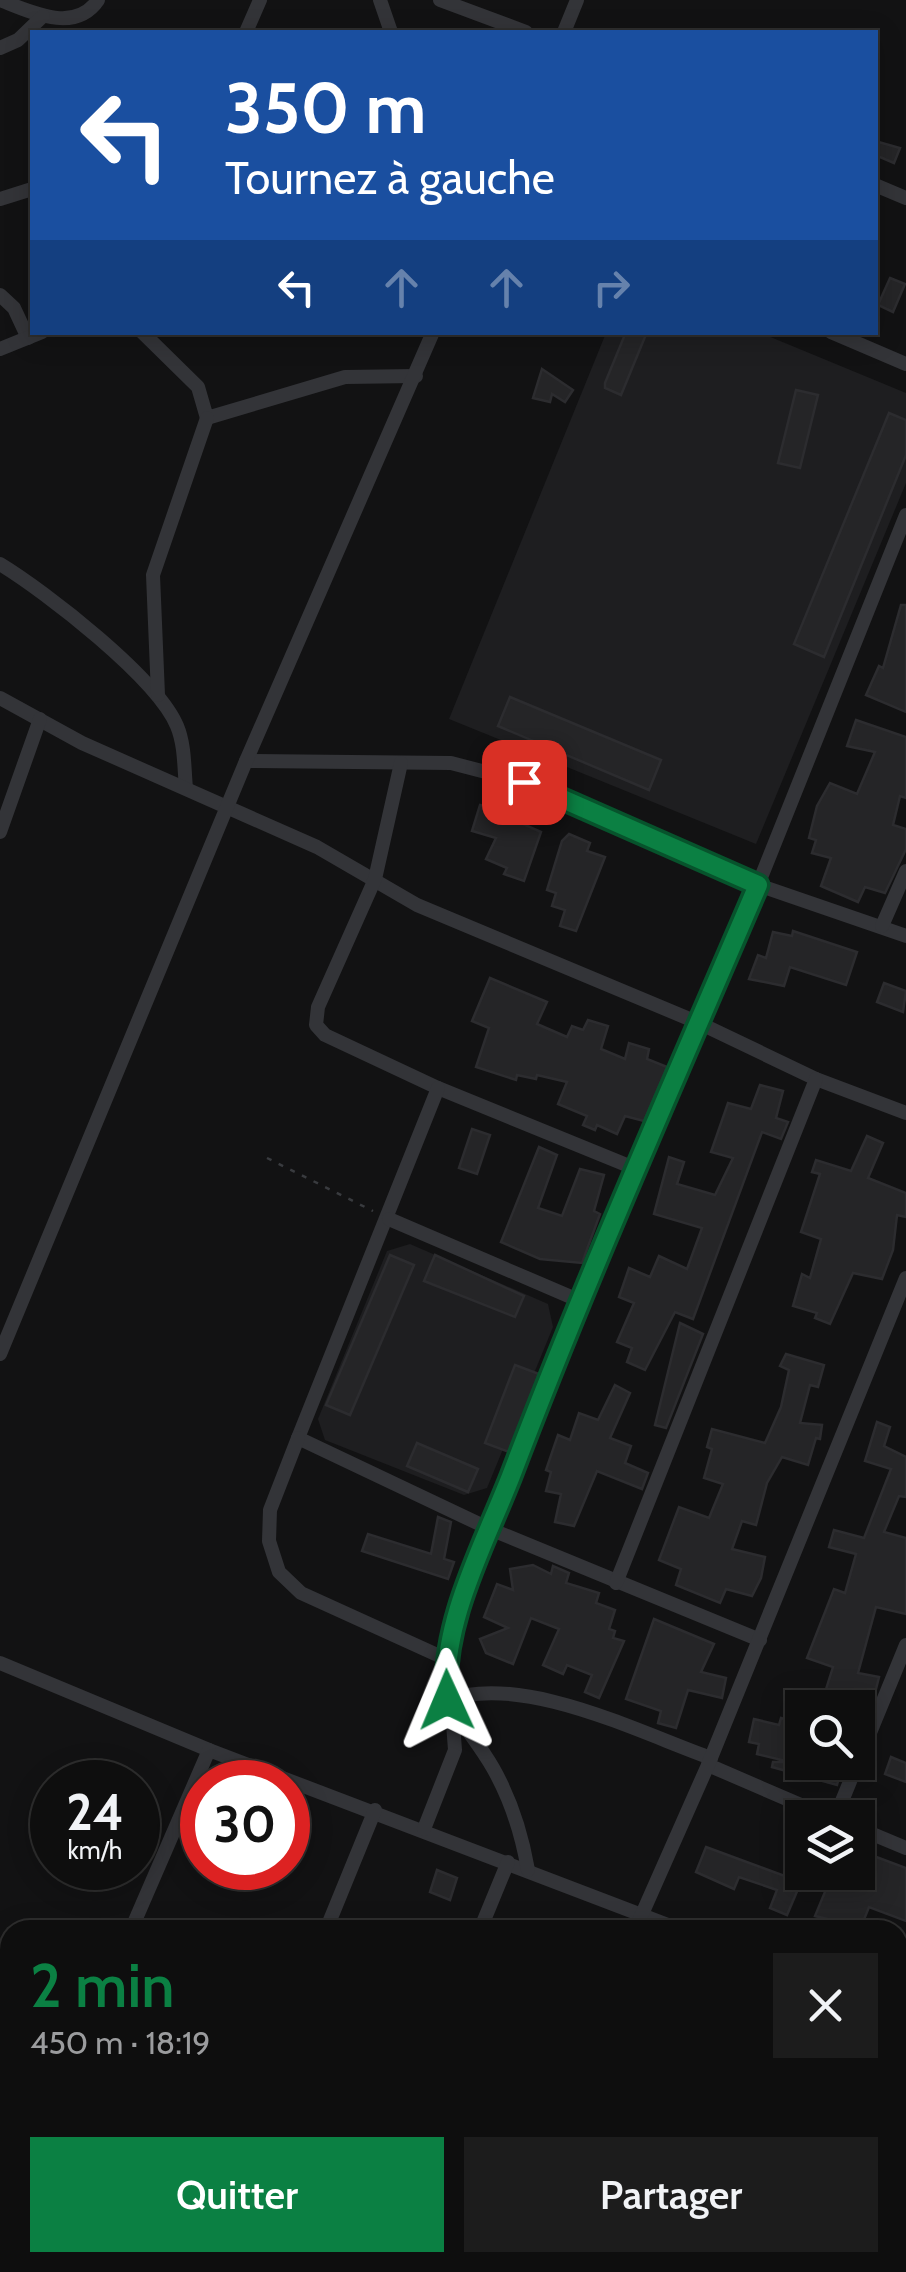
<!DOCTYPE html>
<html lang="fr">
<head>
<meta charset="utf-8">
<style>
  :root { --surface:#0e0e0e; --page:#1c1c1c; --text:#f1f3f6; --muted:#9b9c9e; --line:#2e2e2e; --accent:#0b8043 }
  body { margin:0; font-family:Cabin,sans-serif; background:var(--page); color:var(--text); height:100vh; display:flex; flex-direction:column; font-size:38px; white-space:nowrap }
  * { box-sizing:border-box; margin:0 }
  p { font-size:32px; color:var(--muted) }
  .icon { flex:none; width:55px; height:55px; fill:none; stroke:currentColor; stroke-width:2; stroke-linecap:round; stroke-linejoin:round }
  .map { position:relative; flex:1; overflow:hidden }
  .side { position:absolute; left:0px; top:1920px; width:908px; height:352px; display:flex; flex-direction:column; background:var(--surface); border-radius:30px 30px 0 0; box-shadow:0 5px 25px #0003,0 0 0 2px var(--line) }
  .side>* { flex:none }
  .banner { position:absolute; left:30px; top:30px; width:848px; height:305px; border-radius:0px; box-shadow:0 5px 25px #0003,0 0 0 2px var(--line); background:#1a4fa0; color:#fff; overflow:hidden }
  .buttons { position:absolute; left:785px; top:1690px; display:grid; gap:20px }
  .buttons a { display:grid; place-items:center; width:90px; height:90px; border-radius:0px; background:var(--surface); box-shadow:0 5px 25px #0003,0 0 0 2px var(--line); font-size:50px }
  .speed { position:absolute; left:30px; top:1760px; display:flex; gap:20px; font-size:50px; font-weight:700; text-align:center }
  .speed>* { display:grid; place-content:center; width:130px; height:130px; border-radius:50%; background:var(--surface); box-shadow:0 5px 25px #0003,0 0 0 2px var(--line); line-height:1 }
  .speed small { font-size:25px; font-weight:400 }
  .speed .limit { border:15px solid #d22; background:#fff; color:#111 }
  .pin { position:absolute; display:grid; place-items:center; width:85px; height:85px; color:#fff; margin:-42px; border-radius:20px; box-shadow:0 5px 15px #0006 }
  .me { position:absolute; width:110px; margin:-55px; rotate:359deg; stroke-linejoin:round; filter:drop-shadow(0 0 8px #0008) }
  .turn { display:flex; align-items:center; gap:35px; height:210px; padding:0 30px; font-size:45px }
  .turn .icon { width:130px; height:130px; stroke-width:2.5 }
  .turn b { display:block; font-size:70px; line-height:85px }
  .lanes { display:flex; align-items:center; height:95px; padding:0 30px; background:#0003; justify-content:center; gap:50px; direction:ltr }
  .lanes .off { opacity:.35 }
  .round { display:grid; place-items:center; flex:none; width:105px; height:105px; border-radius:0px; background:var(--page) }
  .summary { display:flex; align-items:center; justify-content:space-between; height:170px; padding:0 30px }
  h1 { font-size:60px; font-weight:600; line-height:75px; color:var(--accent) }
  .primary-button { display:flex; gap:20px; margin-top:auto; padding:20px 30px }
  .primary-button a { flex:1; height:115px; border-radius:0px; background:var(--accent); color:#fff; font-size:40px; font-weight:600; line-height:115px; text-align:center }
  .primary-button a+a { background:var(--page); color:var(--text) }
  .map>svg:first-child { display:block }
</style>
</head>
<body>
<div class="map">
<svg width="906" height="2272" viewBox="0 0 906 2272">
  <rect width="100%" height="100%" fill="#121213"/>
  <g fill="#1e1e20">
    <path d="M606,333H761L906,393V483L756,844L449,719Z"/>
    <path d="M410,1244L548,1304L553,1327L487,1488L464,1495L325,1440L318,1419L387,1251Z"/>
  </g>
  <g fill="#252527" stroke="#2c2c2f" stroke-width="2.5">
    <path d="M875,141L900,148L894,163L875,155Z"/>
    <path d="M890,278L905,284L893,312L878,305Z"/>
    <path d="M626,332H647L621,395L605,388V383Z"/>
    <path d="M542,369L573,390L565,402L552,394L550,402L533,398Z"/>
    <path d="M796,390L818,395L800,468L778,463Z"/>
    <path d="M889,413L906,420V455L824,657L794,644Z"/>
    <path d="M901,605H906V712L866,695L879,666L883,668Z"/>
    <path d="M510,697L661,760L649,790L498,726Z"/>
    <path d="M856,720L906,737V798L900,796L893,825L906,829V849L885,893L865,887L858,902L821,886L831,858L812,853L816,840L809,838L817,806L830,783L857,794L875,752L847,746Z"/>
    <path d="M480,805L515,816L514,820L541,832L524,881L504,874L507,868L486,859L496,838L472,831Z"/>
    <path d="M569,834L590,843L587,851L605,857L576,931L560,926L565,910L552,906L556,893L547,890L562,841Z"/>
    <path d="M793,931L857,952L846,985L790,967L784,986L749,979L758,955L766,958L773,932L792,936Z"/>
    <path d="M490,978L547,1002L537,1024L567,1037L572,1026L583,1030L588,1020L608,1026L601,1049L625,1059L629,1043L649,1049L647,1059L667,1067L644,1121L625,1116L617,1134L597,1125L595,1130L583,1125L587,1116L558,1104L567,1082L537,1075L536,1079L517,1075L516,1080L476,1067L489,1028L472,1021Z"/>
    <path d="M884,983L906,991L903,1012L877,1002Z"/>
    <path d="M760,1085L783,1091L776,1118L788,1122L781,1139L762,1132L693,1319L675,1312L645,1370L627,1362L632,1348L617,1342L634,1303L619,1297L629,1268L650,1277L659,1256L687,1269L702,1228L654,1214L669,1157L684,1162L677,1184L715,1195L733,1158L711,1152L728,1103L751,1109Z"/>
    <path d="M472,1129L490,1135L477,1174L459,1168Z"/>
    <path d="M867,1136L883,1143L868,1178L906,1193V1217L897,1215L893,1250L882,1279L853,1273L830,1324L815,1318L817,1313L793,1306L802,1274L810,1278L821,1239L801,1232L820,1174L812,1172L816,1160L851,1171Z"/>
    <path d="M539,1147L557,1155L538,1208L562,1216L580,1169L604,1175L594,1211L600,1214L582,1263L540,1259L501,1242Z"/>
    <path d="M390,1255L414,1265L350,1415L326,1405Z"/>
    <path d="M435,1255L524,1296L515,1317L424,1281Z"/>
    <path d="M680,1323L703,1334L666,1428L655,1425Z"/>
    <path d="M786,1354L824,1365L818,1387L810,1385L800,1423L822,1425L820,1439L816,1438L808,1465L782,1457L767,1483L756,1525L742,1521L732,1549L765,1557L761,1578L752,1596L726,1589L720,1603L676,1585L681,1569L659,1560L679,1507L709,1518L723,1484L704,1478L712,1449L707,1447L712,1429L765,1443L781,1407L789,1370L780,1366Z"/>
    <path d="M515,1365L539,1374L509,1452L485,1443Z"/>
    <path d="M615,1385L630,1393L610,1438L631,1446L625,1463L648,1473L642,1489L597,1471L574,1526L555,1522L561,1494L546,1491L551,1472L546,1470L558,1435L570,1440L579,1413L598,1420Z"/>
    <path d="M877,1422L890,1427L884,1446L906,1457V1497L899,1496L884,1532L906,1538V1614L876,1607L858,1673L879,1677L876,1689L867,1708H841L822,1702L833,1667L807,1658L834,1589L845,1593L856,1554L829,1547L834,1530L864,1538L891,1469L865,1461Z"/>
    <path d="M417,1443L478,1469L468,1492L407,1466Z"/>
    <path d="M438,1517L451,1522L444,1559L454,1562L448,1579L362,1551L368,1534L431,1554Z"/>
    <path d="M533,1565L551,1574L553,1566L569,1573L566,1583L599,1593L596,1603L615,1610L609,1629L615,1631L613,1638L624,1641L599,1698L585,1692L592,1675L567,1665L563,1674L543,1665L559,1629L531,1618L513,1664L486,1653L480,1639L508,1628L484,1617L497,1584L513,1590L510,1569Z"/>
    <path d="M654,1619L714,1644L701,1672L726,1678L722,1698L688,1690L676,1728L658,1723L661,1711L626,1699Z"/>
    <path d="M781,1718L802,1724V1762L842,1766L837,1785L772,1767L773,1762H790L757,1754L759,1744L749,1742L754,1719L779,1725Z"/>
    <path d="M891,1757L906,1763V1782L885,1774Z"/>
    <path d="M706,1847L801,1882L787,1915L770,1908L777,1890L739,1877L734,1889L696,1872Z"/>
    <path d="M863,1852L906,1868V1921L869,1907L861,1927L815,1916L827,1887L789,1875L858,1872Z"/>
    <path d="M437,1870L457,1878L450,1900L430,1892Z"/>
  </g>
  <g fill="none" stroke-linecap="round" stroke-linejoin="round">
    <path stroke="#393b3f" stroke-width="2.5" stroke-dasharray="5 8" stroke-linecap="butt" d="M267,1158L373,1211"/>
    <g stroke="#333438" stroke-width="14">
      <path d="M0,0C31,12 75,34 98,0"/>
      <path d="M380,0L391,32"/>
      <path d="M440,0L526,32"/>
      <path d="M246,32L260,0"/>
      <path d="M564,32L577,0"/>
      <path d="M0,48L18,40L43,16"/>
      <path d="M875,185L906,198"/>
      <path d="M0,199L32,189"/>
      <path d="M0,295L14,308L28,338"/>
      <path d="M142,332L198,387L207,418L345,377L416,376"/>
      <path d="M831,332L906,364"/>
      <path d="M0,349L42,332"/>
      <path d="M0,564C46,592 157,678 177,726C185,745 184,768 186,788"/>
      <path d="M158,695L153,575L207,418"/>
      <path d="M0,698L82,743L317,847L417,905L699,1023L816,1079L906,1113"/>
      <path d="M246,761L451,763L524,782L758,885L906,936"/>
      <path d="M401,763L375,879L318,1007L316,1025L325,1035L438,1088L634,1168"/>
      <path d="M0,832L40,719"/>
      <path d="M882,926L906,871"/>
      <path d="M438,1088L298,1438L490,1529L760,1640"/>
      <path d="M389,1219L578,1300"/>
      <path d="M0,1354L246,761L433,332"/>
      <path d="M298,1438L270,1510L269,1541L279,1572L301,1593L444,1658"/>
      <path d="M616,1583L816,1079"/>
      <path d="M0,1663L209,1750L681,1930"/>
      <path d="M447,1700C523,1673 638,1732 711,1758"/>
      <path d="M708,1765L831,1818"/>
      <path d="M835,1818L906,1645"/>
      <path d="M858,1828L906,1848"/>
      <path d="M424,1829L455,1750L452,1710"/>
      <path d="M528,1870C522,1835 510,1798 493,1768C467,1723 444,1713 444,1658L578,1300L758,885L906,515"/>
      <path d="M131,1930L209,1750"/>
      <path d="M326,1930L375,1810"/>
      <path d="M480,1930L508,1862"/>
      <path d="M635,1930L708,1765L906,1278"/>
      <path d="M898,2036L906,2015"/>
      <path d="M0,2159L10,2139"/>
      <path d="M0,2246L10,2254"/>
      <path d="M23,2262L44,2272"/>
      <path d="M188,2272L192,2262"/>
      <path d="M335,2272L339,2262"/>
      <path d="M491,2272L495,2262"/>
      <path d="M646,2272L650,2262"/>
      <path d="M800,2272L804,2262"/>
    </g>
  </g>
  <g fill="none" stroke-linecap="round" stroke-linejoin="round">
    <defs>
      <path id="route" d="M447,1700C440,1625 484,1545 511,1476C587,1276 674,1081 758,885L524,782"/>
    </defs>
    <use href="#route" stroke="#07532c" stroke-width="25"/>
    <use href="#route" stroke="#0b8043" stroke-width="18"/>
  </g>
</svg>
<div class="buttons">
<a><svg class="icon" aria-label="search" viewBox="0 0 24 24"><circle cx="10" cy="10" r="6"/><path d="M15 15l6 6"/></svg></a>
<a><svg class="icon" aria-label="layers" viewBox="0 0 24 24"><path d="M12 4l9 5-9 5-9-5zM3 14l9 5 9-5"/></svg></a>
</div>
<div class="speed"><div>24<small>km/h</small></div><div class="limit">30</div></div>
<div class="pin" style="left:524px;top:782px;background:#d93025"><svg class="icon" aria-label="arrive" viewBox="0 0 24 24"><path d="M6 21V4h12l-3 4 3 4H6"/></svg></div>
<svg class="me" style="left:447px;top:1700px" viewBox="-20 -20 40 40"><path d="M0-17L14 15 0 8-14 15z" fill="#0b8043" stroke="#fff" stroke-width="4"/></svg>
<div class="banner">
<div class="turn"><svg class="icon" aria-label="left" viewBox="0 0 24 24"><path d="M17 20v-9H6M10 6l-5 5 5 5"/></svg><div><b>350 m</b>Tournez à gauche</div></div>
<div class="lanes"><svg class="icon" aria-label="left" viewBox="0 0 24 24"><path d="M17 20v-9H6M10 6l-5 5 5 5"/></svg><svg class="icon off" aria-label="ahead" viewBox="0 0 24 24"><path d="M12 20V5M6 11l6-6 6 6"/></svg><svg class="icon off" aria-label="ahead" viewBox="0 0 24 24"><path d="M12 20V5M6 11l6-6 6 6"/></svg><svg class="icon off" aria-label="right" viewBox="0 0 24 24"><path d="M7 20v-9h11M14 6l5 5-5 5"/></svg></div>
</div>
<section class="side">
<div class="summary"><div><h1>2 min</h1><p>450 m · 18:19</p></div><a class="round"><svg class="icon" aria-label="close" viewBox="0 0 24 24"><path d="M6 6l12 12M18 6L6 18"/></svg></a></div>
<div class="primary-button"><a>Quitter</a><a>Partager</a></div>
</section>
</div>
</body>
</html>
